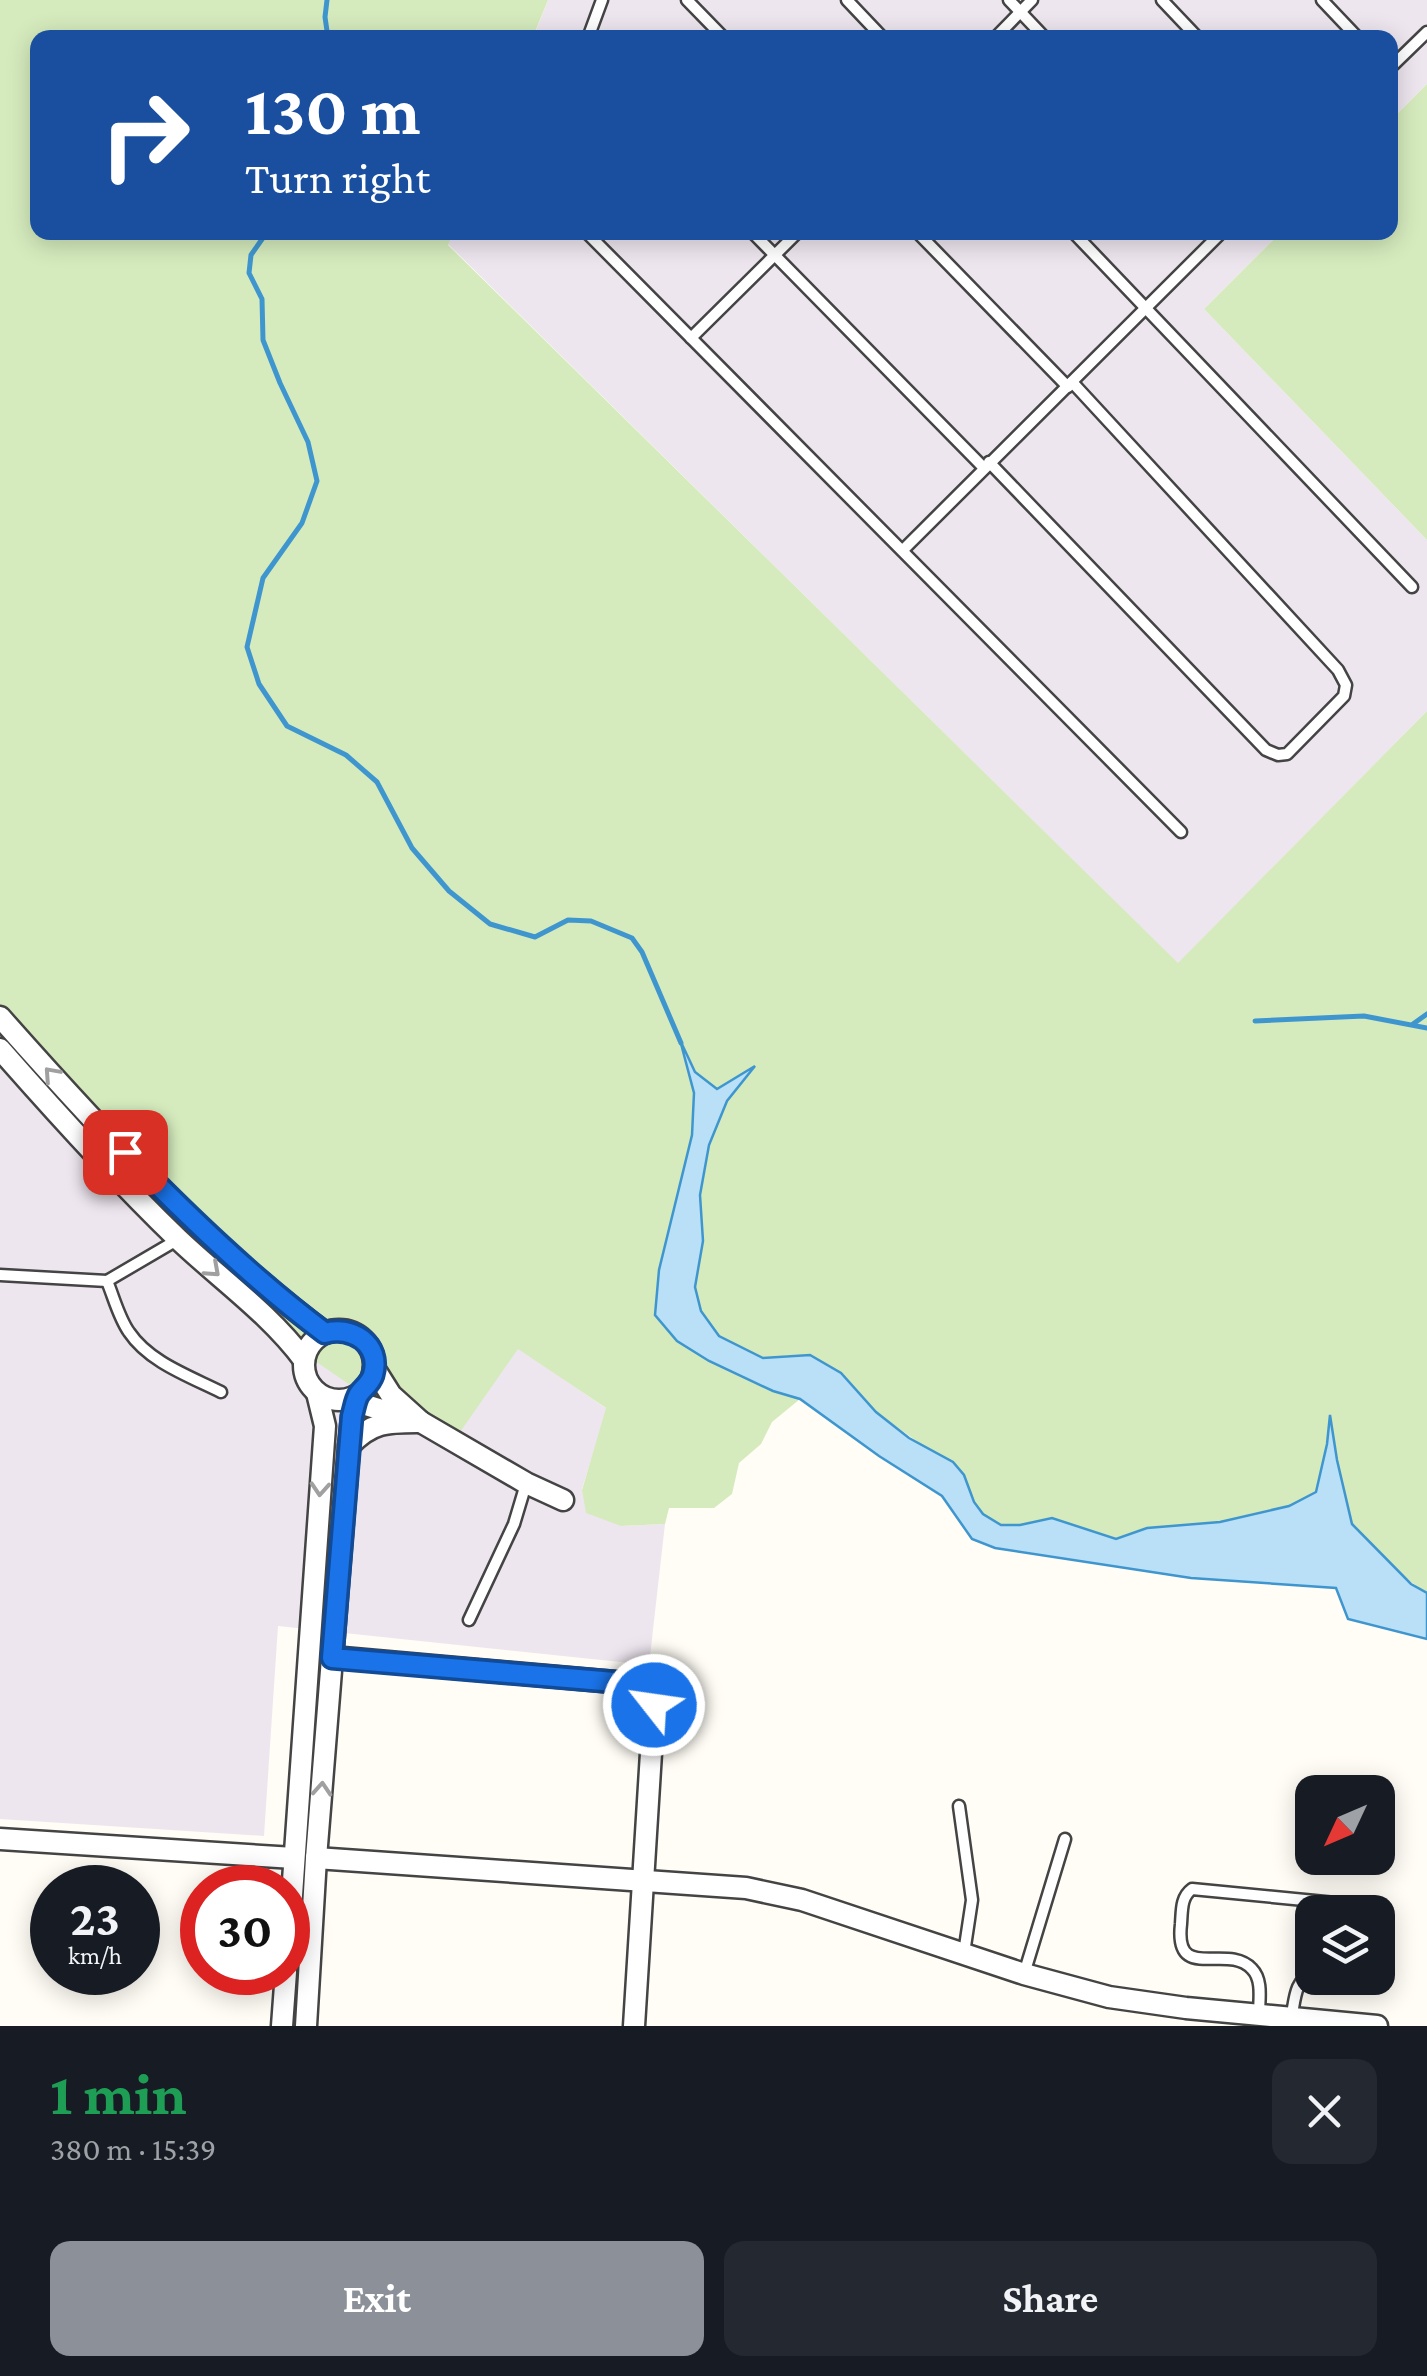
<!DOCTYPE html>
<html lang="en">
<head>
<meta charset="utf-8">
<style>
  :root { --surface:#171b24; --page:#242831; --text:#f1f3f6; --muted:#9ea1a6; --accent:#8c9099 }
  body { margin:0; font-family:"Crimson Pro",serif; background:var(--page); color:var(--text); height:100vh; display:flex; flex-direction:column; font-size:38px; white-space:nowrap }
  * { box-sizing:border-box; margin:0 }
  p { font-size:32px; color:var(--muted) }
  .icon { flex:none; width:55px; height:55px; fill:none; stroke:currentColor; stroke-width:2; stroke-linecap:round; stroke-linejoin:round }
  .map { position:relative; height:2026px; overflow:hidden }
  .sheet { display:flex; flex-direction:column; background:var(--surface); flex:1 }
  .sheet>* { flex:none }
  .guide { position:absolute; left:30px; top:30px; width:1368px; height:210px; border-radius:20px; box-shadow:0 5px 25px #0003; background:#1a4fa0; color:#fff; overflow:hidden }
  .needle { width:65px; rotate:226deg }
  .controls { position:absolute; left:1295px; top:1775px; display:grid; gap:20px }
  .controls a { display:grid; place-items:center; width:100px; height:100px; border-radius:20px; background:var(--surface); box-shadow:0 5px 25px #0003; font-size:50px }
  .speed { position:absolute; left:30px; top:1865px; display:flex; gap:20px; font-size:50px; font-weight:700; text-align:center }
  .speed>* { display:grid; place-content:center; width:130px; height:130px; border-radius:50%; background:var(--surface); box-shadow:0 5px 25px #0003; line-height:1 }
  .speed small { font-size:25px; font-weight:400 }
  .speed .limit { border:15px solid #d22; background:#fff; color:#111 }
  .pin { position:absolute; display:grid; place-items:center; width:85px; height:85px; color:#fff; margin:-42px; border-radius:20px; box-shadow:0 5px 15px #0006 }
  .me { position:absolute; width:110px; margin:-55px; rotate:300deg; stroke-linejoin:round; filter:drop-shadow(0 0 8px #0008) }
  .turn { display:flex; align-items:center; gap:35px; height:210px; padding:0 50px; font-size:45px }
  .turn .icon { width:130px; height:130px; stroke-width:2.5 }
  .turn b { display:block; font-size:70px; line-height:85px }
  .round { display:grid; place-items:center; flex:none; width:105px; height:105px; border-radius:20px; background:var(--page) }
  .overview { display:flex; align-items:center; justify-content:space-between; height:170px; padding:0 50px }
  h1 { font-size:60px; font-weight:700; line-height:75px; color:#1e9e55 }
  .button { display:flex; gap:20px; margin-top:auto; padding:20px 50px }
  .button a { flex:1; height:115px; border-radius:20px; background:var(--accent); color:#fff; font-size:40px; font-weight:700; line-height:115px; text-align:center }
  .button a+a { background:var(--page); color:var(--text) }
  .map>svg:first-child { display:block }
</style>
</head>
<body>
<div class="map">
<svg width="1427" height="2026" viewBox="0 0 1427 2026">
  <rect width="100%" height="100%" fill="#fffdf5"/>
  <g fill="#eee6ef">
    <path d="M548,0H1427V84L1390,121V38H533Z"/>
    <path d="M453,232L1280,233L1204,309L1427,540V711L1178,964L448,244Z"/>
    <path d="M0,1051L518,1348L607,1409L582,1489L621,1526L665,1524L649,1665L278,1626L264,1836L0,1819Z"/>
  </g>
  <g fill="#d5ebbd">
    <path d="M0,0H548L533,37L38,38V232L453,233L448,245L1178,963L1427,711V1593C1409,1583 1361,1539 1351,1522C1341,1504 1334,1443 1331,1420L1316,1492L1289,1506L1220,1522L1147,1528L1116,1539L1052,1518L1020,1525H1001L983,1515L974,1502L964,1475L876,1412L841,1373L792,1355L763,1358L719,1336L701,1311L695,1287L703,1241L700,1195L709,1145L727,1100L753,1070L717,1089L695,1072L682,1047L694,1093L692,1135L678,1195L677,1341C716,1365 756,1386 800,1399L772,1422L761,1444L739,1463L732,1494L714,1508H669L665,1524L621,1526L586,1513L582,1490L606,1408L518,1349L458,1435L347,1383L295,1347L0,1051Z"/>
    <path d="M1427,84V540L1204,309L1280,233L1390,232V121Z"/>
  </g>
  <path fill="#b9e0f7" stroke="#3f96cf" stroke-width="2.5" d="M680,1040L695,1072L717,1089L755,1066L727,1101L709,1145L700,1195L703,1241L695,1287L701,1311L719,1336L763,1358L810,1355L841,1373L876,1412L909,1438L953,1462L964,1475L974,1502L983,1514L1001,1525H1020L1052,1518L1116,1539L1147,1528L1220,1522L1289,1506L1316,1492L1327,1444L1330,1415L1337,1460L1352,1524L1411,1584L1427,1593V1639L1348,1619L1336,1588L1191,1578L995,1548L972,1539L942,1496L879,1456L800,1399L773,1391L709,1361L677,1341L655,1315L659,1270L692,1135L694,1093Z"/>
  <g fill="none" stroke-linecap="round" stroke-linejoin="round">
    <g stroke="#3f96cf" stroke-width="5">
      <path d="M327,0L325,17L328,38"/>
      <path d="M281,232L265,235L251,255L249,273L262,299L263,340L280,383L308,442L317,481L302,523L263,578L247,647L259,684L287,726L346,755L377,782L412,848L449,891L490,924L535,937L568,920L591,921L632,938L642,952L681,1043"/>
      <path d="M1255,1021L1364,1016L1427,1028"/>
      <path d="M1413,1024L1427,1014"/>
    </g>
    <defs>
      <g id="service">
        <path d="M687,0L724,38"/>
        <path d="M847,0L883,38"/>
        <path d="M1009,0L1045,38"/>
        <path d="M1162,0L1198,38"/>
        <path d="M1322,0L1358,38"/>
        <path d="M588,38L602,0"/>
        <path d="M995,38L1032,0"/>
        <path d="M1390,68L1427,32"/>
        <path d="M586,232L1181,832"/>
        <path d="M752,232L984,468"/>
        <path d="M917,232L1068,387"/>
        <path d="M1073,232L1412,587"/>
        <path d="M691,338L798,232"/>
        <path d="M989,462L1266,750L1278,755L1287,754L1344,696L1346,685L1338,670L1072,382"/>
        <path d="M903,550L1222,232"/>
        <path d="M0,1275L107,1281L177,1240"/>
        <path d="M107,1281C114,1298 119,1318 129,1332C149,1362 189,1376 221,1392"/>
        <path d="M469,1620L514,1524L526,1484"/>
        <path d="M959,1806L972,1900L964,1953"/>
        <path d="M1024,1974L1065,1839"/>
        <path d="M1259,2014C1259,2000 1263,1980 1252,1969C1227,1942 1174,1984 1181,1924C1182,1910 1181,1897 1192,1889L1376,1907L1382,1911L1385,1919L1386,1969L1380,1978H1352"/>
        <path d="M1291,2019C1295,2002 1294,1979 1312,1975"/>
      </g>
      <g id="minor">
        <path d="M0,1017C100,1130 203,1242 325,1333"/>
        <path d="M0,1049C57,1114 115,1178 178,1239C220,1279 269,1313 304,1360"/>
        <circle cx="339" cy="1365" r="35"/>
        <path d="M356,1402L421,1422L526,1483L563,1500"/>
        <path d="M349,1446C372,1421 389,1422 421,1422L391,1395L374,1368"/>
        <path d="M332,1657L626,1683C640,1687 646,1692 654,1705L634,2026"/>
        <path d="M0,1839L294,1858"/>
        <path d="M316,1858L746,1888L802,1900L1024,1974L1109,1997L1186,2008L1377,2026"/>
        <path d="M288,1952L325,1426L317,1393"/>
        <path d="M282,2026L286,1972"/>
        <path d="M306,2026L316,1858L349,1446L352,1417L358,1395"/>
      </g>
    </defs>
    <use href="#service" stroke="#444" stroke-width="15"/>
    <use href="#minor" stroke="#444" stroke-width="25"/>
    <use href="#service" stroke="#fff" stroke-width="10"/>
    <use href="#minor" stroke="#fff" stroke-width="20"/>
  </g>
  <defs><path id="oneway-chevron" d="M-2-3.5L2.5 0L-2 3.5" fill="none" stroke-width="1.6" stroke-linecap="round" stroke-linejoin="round" transform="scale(2.5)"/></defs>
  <g stroke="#a0a0a0">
    <use href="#oneway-chevron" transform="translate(51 1074) rotate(-132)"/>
    <use href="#oneway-chevron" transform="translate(213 1270) rotate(42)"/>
    <use href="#oneway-chevron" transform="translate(320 1489) rotate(94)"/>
    <use href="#oneway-chevron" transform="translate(322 1789) rotate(-86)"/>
  </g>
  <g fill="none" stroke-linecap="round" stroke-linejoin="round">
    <defs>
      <path id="route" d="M125,1152C188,1216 253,1279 325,1333C351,1325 382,1344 373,1375C370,1384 364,1387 359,1394C355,1400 354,1410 352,1416L332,1658L626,1683C640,1687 646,1692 654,1705"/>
    </defs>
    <use href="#route" stroke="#114b97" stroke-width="25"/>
    <use href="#route" stroke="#1a73e8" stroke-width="18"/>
  </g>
</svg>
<div class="controls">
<a><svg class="needle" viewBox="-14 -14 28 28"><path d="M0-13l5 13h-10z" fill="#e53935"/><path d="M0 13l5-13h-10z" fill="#9ea1a6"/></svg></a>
<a><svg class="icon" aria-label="layers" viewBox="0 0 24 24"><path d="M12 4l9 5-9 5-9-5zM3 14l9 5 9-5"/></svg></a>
</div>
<div class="speed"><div>23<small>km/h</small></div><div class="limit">30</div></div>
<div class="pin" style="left:125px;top:1152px;background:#d93025"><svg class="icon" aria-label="arrive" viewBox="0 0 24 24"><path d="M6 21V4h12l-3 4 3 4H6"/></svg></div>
<svg class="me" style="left:654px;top:1705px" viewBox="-20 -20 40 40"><circle r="17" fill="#1a73e8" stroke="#fff" stroke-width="3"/><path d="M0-11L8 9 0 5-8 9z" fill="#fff"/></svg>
<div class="guide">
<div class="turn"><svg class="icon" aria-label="right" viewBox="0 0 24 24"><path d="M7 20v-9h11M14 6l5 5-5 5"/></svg><div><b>130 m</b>Turn right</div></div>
</div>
</div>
<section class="sheet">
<div class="overview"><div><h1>1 min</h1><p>380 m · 15:39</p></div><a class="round"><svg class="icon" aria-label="close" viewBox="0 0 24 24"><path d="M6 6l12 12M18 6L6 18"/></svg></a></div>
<div class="button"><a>Exit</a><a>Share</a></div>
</section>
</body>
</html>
